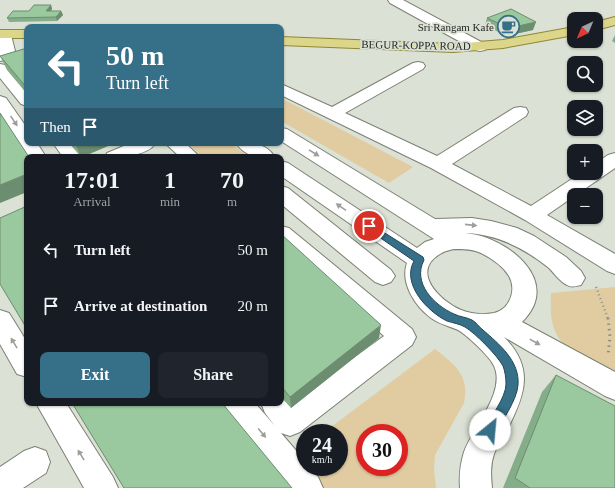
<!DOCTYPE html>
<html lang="en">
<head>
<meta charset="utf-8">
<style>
  :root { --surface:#171b24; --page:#20242c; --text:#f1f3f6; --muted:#9ea1a6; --accent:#366f88 }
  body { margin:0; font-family:Georgia,serif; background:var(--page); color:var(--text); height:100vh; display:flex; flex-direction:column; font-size:15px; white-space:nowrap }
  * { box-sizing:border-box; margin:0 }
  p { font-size:13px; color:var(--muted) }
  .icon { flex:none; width:22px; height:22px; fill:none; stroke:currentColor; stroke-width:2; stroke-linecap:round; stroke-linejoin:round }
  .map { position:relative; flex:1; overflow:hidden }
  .side { position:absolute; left:24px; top:154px; width:260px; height:252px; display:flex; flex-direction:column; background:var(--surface); border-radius:8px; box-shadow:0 1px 3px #0004 }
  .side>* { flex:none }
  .banner { position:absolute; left:24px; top:24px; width:260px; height:122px; border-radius:8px; box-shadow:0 1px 3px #0004; background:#366f88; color:#fff; overflow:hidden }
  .needle { width:26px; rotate:224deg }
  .tools { position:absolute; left:567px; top:12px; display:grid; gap:8px }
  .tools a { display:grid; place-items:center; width:36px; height:36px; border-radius:8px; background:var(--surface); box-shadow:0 1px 3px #0004; font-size:20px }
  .speed { position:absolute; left:296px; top:424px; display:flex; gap:8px; font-size:20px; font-weight:700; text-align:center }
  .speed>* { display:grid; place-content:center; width:52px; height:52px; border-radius:50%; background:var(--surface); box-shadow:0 1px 3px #0004; line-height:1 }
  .speed small { font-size:10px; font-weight:400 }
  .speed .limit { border:6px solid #d22; background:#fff; color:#111 }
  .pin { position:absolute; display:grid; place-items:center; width:34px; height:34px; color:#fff; margin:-17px; border:2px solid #fff; border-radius:50%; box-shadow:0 1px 4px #0007 }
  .me { position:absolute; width:44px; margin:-22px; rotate:28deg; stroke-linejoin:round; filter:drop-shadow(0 0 3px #0008) }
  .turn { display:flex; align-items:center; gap:14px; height:84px; padding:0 16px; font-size:18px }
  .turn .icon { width:52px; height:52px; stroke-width:2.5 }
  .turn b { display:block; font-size:28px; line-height:34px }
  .then { display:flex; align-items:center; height:38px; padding:0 16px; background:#0003; gap:8px; font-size:15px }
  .eta { display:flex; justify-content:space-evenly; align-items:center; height:68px; text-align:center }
  .eta b { font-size:24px; font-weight:800; line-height:28px }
  .primary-button { display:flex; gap:8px; margin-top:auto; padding:8px 16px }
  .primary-button a { flex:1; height:46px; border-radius:8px; background:var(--accent); color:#fff; font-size:16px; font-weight:800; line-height:46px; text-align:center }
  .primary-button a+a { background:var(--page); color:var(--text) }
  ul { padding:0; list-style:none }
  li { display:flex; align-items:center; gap:12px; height:56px; padding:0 16px }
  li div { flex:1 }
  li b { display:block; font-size:15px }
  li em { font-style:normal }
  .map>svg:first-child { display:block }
</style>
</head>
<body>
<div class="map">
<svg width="615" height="488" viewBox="0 0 615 488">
  <rect width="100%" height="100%" fill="#dbe1d4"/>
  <g fill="#e1cca2" fill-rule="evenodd">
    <path d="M281,98L413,167L389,183L281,121Z"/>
    <path d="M187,143H230L245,154V157H203Z"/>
    <path d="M615,287V377C591,364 557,351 552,321C550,312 551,302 551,293Z"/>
    <path d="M435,349C454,364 470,375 464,403L435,455L434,470L436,488H324L306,467H339V433H323ZM365,433H399V467H365Z"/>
  </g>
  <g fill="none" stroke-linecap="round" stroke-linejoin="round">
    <defs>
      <g id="minor">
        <path d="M388,0H403L485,44L487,47L485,50L480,51L475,50L390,3Z"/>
        <path d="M5,30L10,31L15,51L5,60L0,61V31Z"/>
        <path d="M418,62L423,63L425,66L423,69L345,113L437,156L514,108L520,107L526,108L528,112L526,116L452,164L531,206L581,173H596V163L608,155L615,153V168L547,215L615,254V274L607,271L525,220L431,168L281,95V84L332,107L413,63Z"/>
        <path d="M0,64L5,65L27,91V106L21,104L0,78Z"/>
        <path d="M0,96L6,98L27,128V143H37L46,157H28L0,113Z"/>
        <path d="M281,128L287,129L435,219L472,218L491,221L517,228L534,236L566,257L581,271L585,278L581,285C576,286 572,288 567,285C560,282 554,273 549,268C524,248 497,234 465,233C506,236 564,281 522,322L615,372V400L605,396L504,337C535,368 525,395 507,430C502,438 497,446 494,454C490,466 491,476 492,488H460C459,475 460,465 464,452C473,427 508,390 493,364C489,356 466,334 458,330C449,326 439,324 431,318C415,306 400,283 407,263L281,176V161L288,163L417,248L425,242L434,239L281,141ZM454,249C463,249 473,249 481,253C491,258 503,266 509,276C517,290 510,309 494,313C484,315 471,314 461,310C440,301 410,272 440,254C444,251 450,250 454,249Z"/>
        <path d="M53,143H71L82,157H63Z"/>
        <path d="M131,143H156C146,157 120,157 105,157L107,153Z"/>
        <path d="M165,143H185L200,157H180Z"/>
        <path d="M236,143C252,143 265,142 275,157C259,157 246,158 236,143Z"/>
        <path d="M281,186L288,188L391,270L395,276L391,282L383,285L375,282L281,204Z"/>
        <path d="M281,226L289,228L412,329L416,337L412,345L300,432L290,436L281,433L305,461V467H310L318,477L323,488H287L227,413L223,403H255L275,426L265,413L261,403H281V392L285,393L293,402L384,336L281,246Z"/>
        <path d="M0,310L9,313L27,342V377L17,374L0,344Z"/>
        <path d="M36,403H66L113,477L118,488H84Z"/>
        <path d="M35,447L46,451L50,462L46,473L23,488H0V467L24,451Z"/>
      </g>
      <g id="major">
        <path d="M615,17V25L596,30V22Z"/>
        <path d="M574,27V35L503,48L453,52L281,45V37L453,44L503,40Z"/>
        <rect x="0" y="30" width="27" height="8"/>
      </g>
    </defs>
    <use href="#minor" stroke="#7b8074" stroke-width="2"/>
    <use href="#major" stroke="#8d8834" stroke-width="2"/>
    <path stroke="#8b8f86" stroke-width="2.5" stroke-dasharray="1 3" stroke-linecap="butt" d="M596,287L608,319"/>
    <path stroke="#8b8f86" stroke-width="3" stroke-dasharray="1.5 4" stroke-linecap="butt" d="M608,318L610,337L608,355"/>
    <use href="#minor" fill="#fff" fill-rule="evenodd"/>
    <use href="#major" fill="#dcd68b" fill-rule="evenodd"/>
  </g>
  <g fill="#85ad89">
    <path d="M51,5L52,9L51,11H61L63,15L57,21L9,22L7,18Z"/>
    <path d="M487,18L533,30L506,36L485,25Z"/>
    <path d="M615,35V43L612,41Z"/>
    <path d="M27,48V94L7,70L0,56Z"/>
    <path d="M69,143H115L82,157H81Z"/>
    <path d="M281,234L379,338L291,408L281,397Z"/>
    <path d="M556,375L615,488H503L542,392Z"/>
  </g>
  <g fill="#6c8d6f">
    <path d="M51,5L52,9L48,15L46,11Z"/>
    <path d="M61,11L63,15L57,21L56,17Z"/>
    <path d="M536,22L533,30L506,36L509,28Z"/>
    <path d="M75,143H115L82,157H81Z"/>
    <path d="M27,174V192L0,203V185Z"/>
    <path d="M381,325L379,338L291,408L290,397Z"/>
  </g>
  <g fill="#9bc99f" stroke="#6c8d6f">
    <path d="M34,5H51L46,11H61L56,17L7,18L13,11H29Z"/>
    <path d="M511,9L536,22L509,28L487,18Z"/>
    <path d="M27,48V88L0,56Z"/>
    <path d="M0,113L29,157H27V174L0,185Z"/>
    <path d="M27,206V329L0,284V218Z"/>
    <path d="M281,234L381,325L290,397L281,386Z"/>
    <path d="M556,375L615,406V488H530L515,478Z"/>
    <path d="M72,403H222L292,488H124Z"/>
  </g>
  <defs><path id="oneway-solid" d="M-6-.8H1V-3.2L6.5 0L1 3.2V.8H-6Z"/></defs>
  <g fill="#9d9e9c">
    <use href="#oneway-solid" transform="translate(14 121) rotate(56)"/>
    <use href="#oneway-solid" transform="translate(314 153) rotate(32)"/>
    <use href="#oneway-solid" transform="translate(341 207) rotate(-146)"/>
    <use href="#oneway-solid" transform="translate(471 225) rotate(6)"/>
    <use href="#oneway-solid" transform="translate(535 342) rotate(29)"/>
    <use href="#oneway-solid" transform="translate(14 343) rotate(-121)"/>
    <use href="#oneway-solid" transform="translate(262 433) rotate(50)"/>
    <use href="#oneway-solid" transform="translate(81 455) rotate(-121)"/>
  </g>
  <path fill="#366f88" stroke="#234858" d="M369,223L423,257L424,260C412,283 434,305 454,314C460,317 466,317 472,320C476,322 479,327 483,330C499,344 520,361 518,385C517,400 502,421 495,434L490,436L486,434L484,430C490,417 506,398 506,384C506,378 505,371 503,366C497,355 475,333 465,327C460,324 453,323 447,321C428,312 401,284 414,261L366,228L365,226Z"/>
  <defs>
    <symbol id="cafe-ring" viewBox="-11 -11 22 22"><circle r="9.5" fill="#dbe1d4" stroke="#366f88" stroke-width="1.5"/><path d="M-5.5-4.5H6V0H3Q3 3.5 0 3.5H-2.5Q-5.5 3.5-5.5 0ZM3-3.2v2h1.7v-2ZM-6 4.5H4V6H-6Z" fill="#366f88"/></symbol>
  </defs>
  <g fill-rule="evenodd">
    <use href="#cafe-ring" x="496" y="14" width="25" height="25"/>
  </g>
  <g text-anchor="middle" stroke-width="3.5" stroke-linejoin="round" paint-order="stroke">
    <g font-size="11" fill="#262823" stroke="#dbe1d4" text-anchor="end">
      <text x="494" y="31">Sri Rangam Kafe</text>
    </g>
    <g font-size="11" fill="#262823" stroke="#dbe1d4">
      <text transform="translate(416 45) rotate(1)" y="4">BEGUR-KOPPA ROAD</text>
    </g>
  </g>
</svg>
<div class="tools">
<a><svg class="needle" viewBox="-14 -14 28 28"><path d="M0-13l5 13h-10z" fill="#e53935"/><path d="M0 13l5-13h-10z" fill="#9ea1a6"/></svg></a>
<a><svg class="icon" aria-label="search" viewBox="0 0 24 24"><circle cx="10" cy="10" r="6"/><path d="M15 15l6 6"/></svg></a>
<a><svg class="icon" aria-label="layers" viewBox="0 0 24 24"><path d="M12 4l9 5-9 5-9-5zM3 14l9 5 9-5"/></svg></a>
<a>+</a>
<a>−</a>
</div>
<div class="speed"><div>24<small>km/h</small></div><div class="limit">30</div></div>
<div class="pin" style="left:369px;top:226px;background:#d93025"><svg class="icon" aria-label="arrive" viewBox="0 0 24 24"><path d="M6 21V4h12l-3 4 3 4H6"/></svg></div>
<svg class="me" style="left:490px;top:430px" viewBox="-20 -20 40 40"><circle r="19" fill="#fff"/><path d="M0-13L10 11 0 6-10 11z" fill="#366f88"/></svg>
<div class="banner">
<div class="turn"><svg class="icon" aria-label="left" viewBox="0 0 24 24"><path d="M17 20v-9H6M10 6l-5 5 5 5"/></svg><div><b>50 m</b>Turn left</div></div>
<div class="then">Then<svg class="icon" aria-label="arrive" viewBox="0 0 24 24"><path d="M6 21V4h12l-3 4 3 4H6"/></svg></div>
</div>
<section class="side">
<div class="eta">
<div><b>17:01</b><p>Arrival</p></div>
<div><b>1</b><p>min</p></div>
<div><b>70</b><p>m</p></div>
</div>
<ul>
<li><svg class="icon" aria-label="left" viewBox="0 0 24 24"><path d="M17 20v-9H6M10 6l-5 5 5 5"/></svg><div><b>Turn left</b></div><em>50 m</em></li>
<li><svg class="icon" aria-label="arrive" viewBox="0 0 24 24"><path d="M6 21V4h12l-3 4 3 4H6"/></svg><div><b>Arrive at destination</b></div><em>20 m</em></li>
</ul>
<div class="primary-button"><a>Exit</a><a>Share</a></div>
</section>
</div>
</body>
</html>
